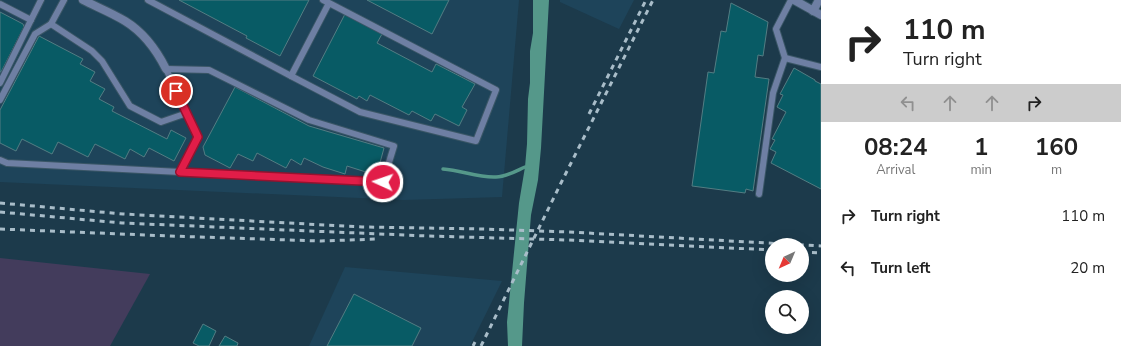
<!DOCTYPE html>
<html lang="en">
<head>
<meta charset="utf-8">
<style>
  :root { --surface:#fff; --page:#f6f6f6; --text:#222; --muted:#767676 }
  body { margin:0; font-family:"Nunito Sans",sans-serif; background:var(--page); color:var(--text); height:100vh; display:flex; flex-direction:column; font-size:15px; white-space:nowrap }
  * { box-sizing:border-box; margin:0 }
  p { font-size:13px; color:var(--muted) }
  .icon { flex:none; width:22px; height:22px; fill:none; stroke:currentColor; stroke-width:2; stroke-linecap:round; stroke-linejoin:round }
  .map { position:relative; flex:1; overflow:hidden }
  .panel { display:flex; flex-direction:column; background:var(--surface); width:300px }
  .panel>* { flex:none }
  .banner { background:#fff; color:var(--text); overflow:hidden }
  .needle { width:26px; rotate:224deg }
  .fabs { position:absolute; left:765px; top:238px; display:grid; gap:8px }
  .fabs a { display:grid; place-items:center; width:44px; height:44px; border-radius:50%; background:var(--surface); box-shadow:0 4px 16px #0002; font-size:20px }
  .pin { position:absolute; display:grid; place-items:center; width:34px; height:34px; color:#fff; margin:-17px; border:2px solid #fff; border-radius:50%; box-shadow:0 1px 4px #0007 }
  .me { position:absolute; width:44px; margin:-22px; rotate:273deg; stroke-linejoin:round; filter:drop-shadow(0 0 3px #0008) }
  .turn { display:flex; align-items:center; gap:14px; height:84px; padding:0 16px; font-size:18px }
  .turn .icon { width:52px; height:52px; stroke-width:2.5 }
  .turn b { display:block; font-size:28px; line-height:34px }
  .lanes { display:flex; align-items:center; height:38px; padding:0 16px; background:#0003; justify-content:center; gap:20px; direction:ltr }
  .lanes .off { opacity:.35 }
  .eta { display:flex; justify-content:space-evenly; align-items:center; height:68px; text-align:center }
  .eta b { font-size:24px; font-weight:700; line-height:28px }
  ul { padding:0; list-style:none }
  li { display:flex; align-items:center; gap:12px; height:52px; padding:0 16px }
  li div { flex:1 }
  li b { display:block; font-size:15px }
  li em { font-style:normal }
  main { display:flex; flex:1; min-height:0 }
  .map>svg:first-child { display:block }
</style>
</head>
<body>
<main>
<div class="map">
<svg width="821" height="346" viewBox="0 0 821 346">
  <rect width="100%" height="100%" fill="#1c3a4b"/>
  <g fill="#1e445a">
    <path d="M0,0H519L502,197L404,200L0,182Z"/>
    <path d="M560,0H634L619,29L560,2Z"/>
    <path d="M345,267L502,281L470,346H309Z"/>
  </g>
  <path fill="#433c5c" d="M0,258L150,274L110,346H0Z"/>
  <path fill="#55988a" d="M533,0H549L541,148L538,180L531,215L524,303L522,346H508L507,322L519,203L525,167L527,144L528,99L530,83V51L533,33Z"/>
  <g fill="none" stroke-linecap="round" stroke-linejoin="round">
    <path stroke="#55988a" stroke-width="3.5" d="M443,169C461,170 478,178 496,177C506,177 516,171 525,167"/>
  </g>
  <g fill="#085b65" stroke="#537d83">
    <path d="M179,0H309L280,56L246,38L247,36Z"/>
    <path d="M367,0H449L432,34Z"/>
    <path d="M731,3L768,22L763,56L758,55L755,77L769,79L753,191L746,189L745,193L692,186L708,72L714,73L721,31L726,32Z"/>
    <path d="M0,12L23,24L24,27L1,72H0Z"/>
    <path d="M345,14L382,34L377,43L432,72L436,64L475,84L462,107L467,110L459,126L435,114L431,121L412,111L409,115L370,95L367,101L359,96L357,99L313,76Z"/>
    <path d="M39,36L83,59L80,64L95,72L90,81L105,89L99,99L114,107L112,111L167,139L171,130L186,138L174,161L149,148L144,157L130,149L125,159L95,144L88,157L58,142L52,154L22,139L16,151L0,143V110Z"/>
    <path d="M794,68L815,80V81L821,84V189L771,163L776,152L770,149L775,140L772,139L786,112L777,107L783,95L780,94Z"/>
    <path d="M235,87L309,126L384,148L378,170L369,173L347,166L345,174L323,167L304,158L301,165L291,159L286,168L257,153L253,161L238,154L230,168L205,155L203,147Z"/>
    <path d="M354,294L421,328L412,346H327Z"/>
    <path d="M203,324L216,331L209,346H199L193,343Z"/>
    <path d="M225,336L238,343L237,346H219Z"/>
  </g>
  <g fill="none" stroke-linecap="round" stroke-linejoin="round">
    <defs>
      <g id="lane">
        <path d="M64,0L51,24L92,51L102,61L130,106L161,122L187,113"/>
        <path d="M148,0L291,76"/>
        <path d="M323,0L329,3L496,90L476,141L360,112L291,76L329,3"/>
        <path d="M0,4L31,20L41,0"/>
        <path d="M785,58L776,29L791,0"/>
        <path d="M166,69L209,70L309,120L394,146L383,182L180,172L198,137Z"/>
        <path d="M0,83L31,20"/>
        <path d="M0,100L35,34L51,24"/>
        <path d="M0,160L7,163L180,172"/>
        <path d="M759,194L773,93L785,58L821,67"/>
      </g>
      <g id="street">
        <path d="M83,0C97,7 112,13 125,21C143,32 157,51 166,69"/>
        <path d="M794,0L821,15"/>
        <path d="M813,11L819,0"/>
      </g>
    </defs>
    <use href="#lane" stroke="#3a5666" stroke-width="8"/>
    <use href="#street" stroke="#3a5666" stroke-width="10"/>
    <use href="#lane" stroke="#6e7fa3" stroke-width="6"/>
    <use href="#street" stroke="#6e7fa3" stroke-width="8"/>
    <g stroke="#a9bdc9" stroke-width="3" stroke-dasharray="5 5" stroke-linecap="butt">
      <path d="M589,114L646,0"/>
      <path d="M0,203L123,214L362,227L483,229L569,232L821,246"/>
      <path d="M0,212L122,223L428,236L568,240L772,250"/>
      <path d="M0,229L170,236L321,241L378,239"/>
      <path d="M802,252L821,253"/>
      <path d="M473,346L475,342"/>
      <path d="M481,346L562,181L653,0"/>
    </g>
  </g>
  <g fill="none" stroke-linecap="round" stroke-linejoin="round">
    <defs>
      <path id="route" d="M176,91L198,137L180,172L383,182"/>
    </defs>
    <use href="#route" stroke="#92132f" stroke-width="10"/>
    <use href="#route" stroke="#e11d48" stroke-width="7"/>
  </g>
</svg>
<div class="fabs">
<a><svg class="needle" viewBox="-14 -14 28 28"><path d="M0-13l5 13h-10z" fill="#e53935"/><path d="M0 13l5-13h-10z" fill="#767676"/></svg></a>
<a><svg class="icon" aria-label="search" viewBox="0 0 24 24"><circle cx="10" cy="10" r="6"/><path d="M15 15l6 6"/></svg></a>
</div>
<div class="pin" style="left:176px;top:91px;background:#d93025"><svg class="icon" aria-label="arrive" viewBox="0 0 24 24"><path d="M6 21V4h12l-3 4 3 4H6"/></svg></div>
<svg class="me" style="left:383px;top:182px" viewBox="-20 -20 40 40"><circle r="17" fill="#e11d48" stroke="#fff" stroke-width="3"/><path d="M0-11L8 9 0 5-8 9z" fill="#fff"/></svg>
</div>
<section class="panel">
<div class="banner">
<div class="turn"><svg class="icon" aria-label="right" viewBox="0 0 24 24"><path d="M7 20v-9h11M14 6l5 5-5 5"/></svg><div><b>110 m</b>Turn right</div></div>
<div class="lanes"><svg class="icon off" aria-label="left" viewBox="0 0 24 24"><path d="M17 20v-9H6M10 6l-5 5 5 5"/></svg><svg class="icon off" aria-label="ahead" viewBox="0 0 24 24"><path d="M12 20V5M6 11l6-6 6 6"/></svg><svg class="icon off" aria-label="ahead" viewBox="0 0 24 24"><path d="M12 20V5M6 11l6-6 6 6"/></svg><svg class="icon" aria-label="right" viewBox="0 0 24 24"><path d="M7 20v-9h11M14 6l5 5-5 5"/></svg></div>
</div>
<div class="eta">
<div><b>08:24</b><p>Arrival</p></div>
<div><b>1</b><p>min</p></div>
<div><b>160</b><p>m</p></div>
</div>
<ul>
<li><svg class="icon" aria-label="right" viewBox="0 0 24 24"><path d="M7 20v-9h11M14 6l5 5-5 5"/></svg><div><b>Turn right</b></div><em>110 m</em></li>
<li><svg class="icon" aria-label="left" viewBox="0 0 24 24"><path d="M17 20v-9H6M10 6l-5 5 5 5"/></svg><div><b>Turn left</b></div><em>20 m</em></li>
</ul>
</section>
</main>
</body>
</html>
